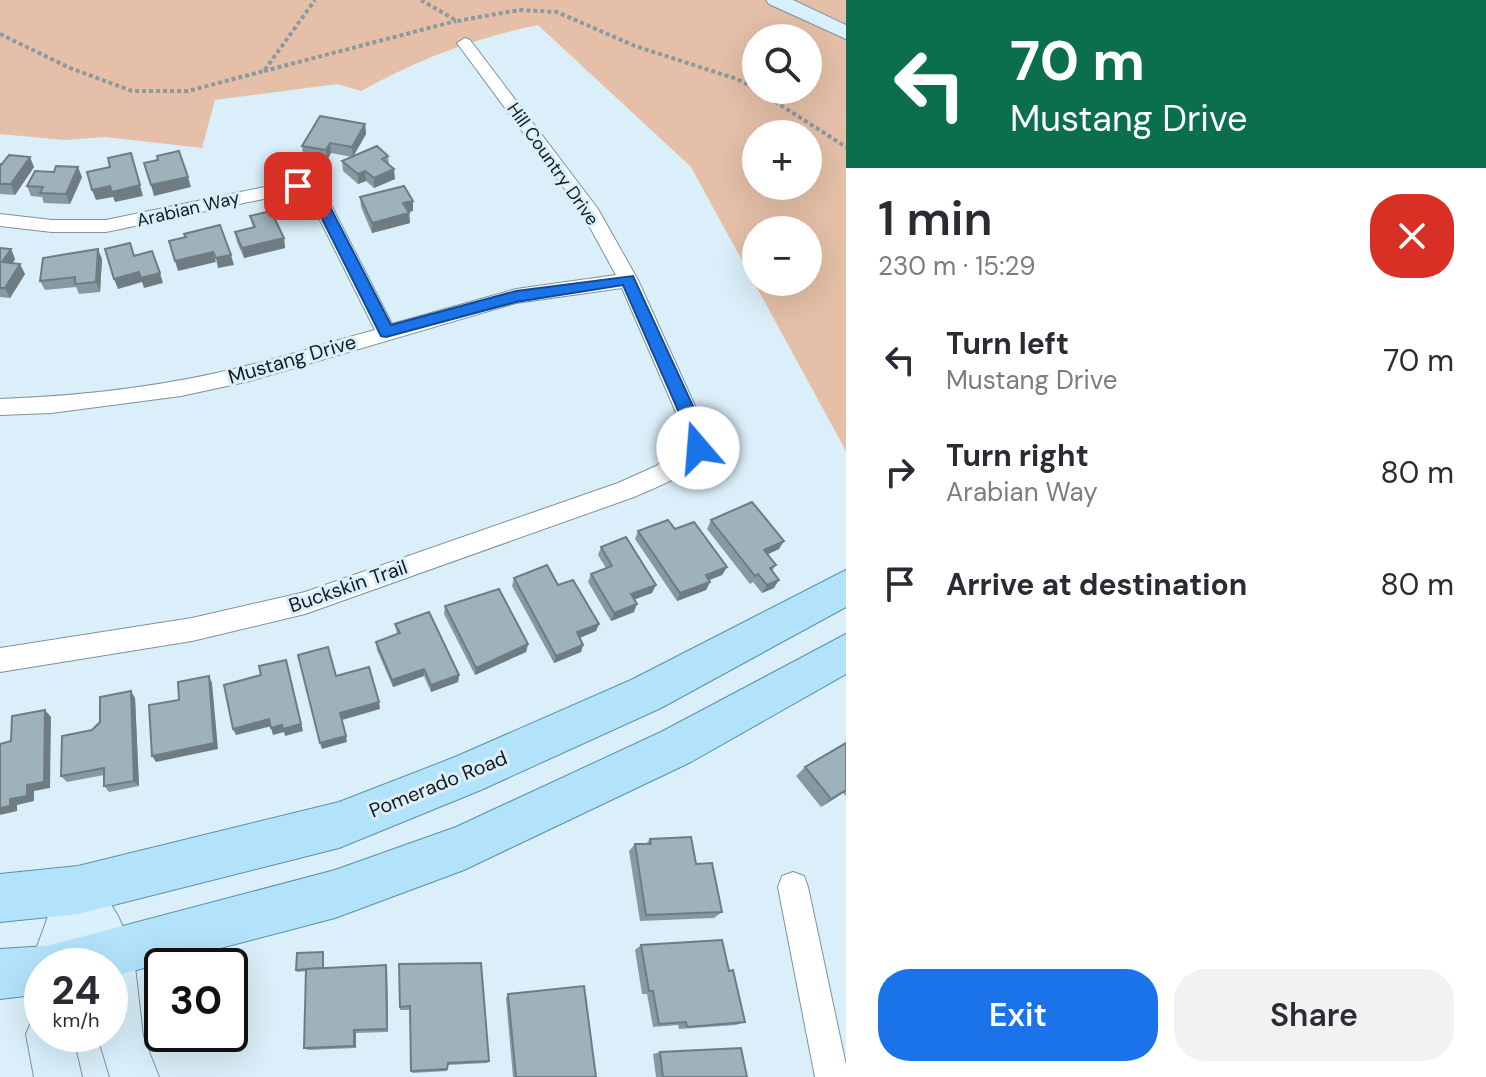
<!DOCTYPE html>
<html lang="en">
<head>
<meta charset="utf-8">
<style>
  :root { --surface:#fff; --page:#f2f2f3; --text:#2b2b33; --muted:#7c7c81; --accent:#1a73e8 }
  body { margin:0; font-family:"DM Sans",sans-serif; background:var(--page); color:var(--text); height:100vh; display:flex; flex-direction:column; font-size:30px; white-space:nowrap }
  * { box-sizing:border-box; margin:0 }
  p { font-size:26px; color:var(--muted) }
  .icon { flex:none; width:44px; height:44px; fill:none; stroke:currentColor; stroke-width:2; stroke-linecap:round; stroke-linejoin:round }
  .map { position:relative; flex:1; overflow:hidden }
  .details { display:flex; flex-direction:column; background:var(--surface); width:640px }
  .details>* { flex:none }
  .hud { background:#0b6e4f; color:#fff; overflow:hidden }
  .fabs { position:absolute; left:742px; top:24px; display:grid; gap:16px }
  .fabs a { display:grid; place-items:center; width:80px; height:80px; border-radius:50%; background:var(--surface); box-shadow:0 8px 32px #0002; font-size:40px }
  .speed { position:absolute; left:24px; top:948px; display:flex; gap:16px; font-size:40px; font-weight:700; text-align:center }
  .speed>* { display:grid; place-content:center; width:104px; height:104px; border-radius:50%; background:var(--surface); box-shadow:0 8px 32px #0002; line-height:1 }
  .speed small { font-size:20px; font-weight:400 }
  .speed .limit { border:4px solid #111; border-radius:12px; background:#fff; color:#111 }
  .pin { position:absolute; display:grid; place-items:center; width:68px; height:68px; color:#fff; margin:-34px; border-radius:16px; box-shadow:0 4px 12px #0006 }
  .me { position:absolute; width:88px; margin:-44px; rotate:342deg; stroke-linejoin:round; filter:drop-shadow(0 0 6px #0008) }
  .turn { display:flex; align-items:center; gap:28px; height:168px; padding:0 32px; font-size:36px }
  .turn .icon { width:104px; height:104px; stroke-width:2.5 }
  .turn b { display:block; font-size:56px; line-height:68px }
  .round { display:grid; place-items:center; flex:none; width:84px; height:84px; border-radius:32px; background:var(--page) }
  .headline { display:flex; align-items:center; justify-content:space-between; height:136px; padding:0 32px }
  h1 { font-size:48px; font-weight:600; line-height:60px }
  .action { display:flex; gap:16px; margin-top:auto; padding:16px 32px }
  .action a { flex:1; height:92px; border-radius:32px; background:var(--accent); color:#fff; font-size:32px; font-weight:600; line-height:92px; text-align:center }
  .action a+a { background:var(--page); color:var(--text) }
  ul { padding:0; list-style:none }
  li { display:flex; align-items:center; gap:24px; height:112px; padding:0 32px }
  li div { flex:1 }
  li b { display:block; font-size:30px }
  li em { font-style:normal }
  main { display:flex; flex:1; min-height:0 }
  .map>svg:first-child { display:block }
</style>
</head>
<body>
<main>
<div class="map">
<svg width="846" height="1077" viewBox="0 0 846 1077">
  <rect width="100%" height="100%" fill="#daeff9"/>
  <path fill="#e5bfa7" fill-rule="evenodd" d="M0,0H846V451L691,167L538,25C475,38 418,59 361,91L337,84L215,100L202,148L105,137L64,140L0,134ZM756,38H808V90H756ZM756,134H808V186H756ZM756,230H808V282H756Z"/>
  <g fill="none" stroke-linecap="round" stroke-linejoin="round">
    <defs>
      <g id="street">
        <path d="M465,38L470,40L598,209L638,280L700,417L709,448C696,473 659,486 634,497L305,614L192,641L0,672V648L192,618L305,592L618,483L656,466L686,445L678,417L622,288L516,303L250,381L181,396L51,413L0,415V399C83,396 169,386 250,365C292,355 333,341 375,330L311,202L297,192L106,232H52L0,226V214L52,220H106L298,180C311,184 320,187 328,199L392,324L516,289L616,275L581,211L457,43Z"/>
        <path d="M793,872L804,876L808,887L846,1065V1077H815L778,887L782,876Z"/>
      </g>
      <g id="secondary">
        <path d="M766,0H793L846,25V39L769,4Z"/>
        <path d="M78,869L93,875L118,916L133,949L143,1036L159,1077H110L97,1034H110V966H92L90,951L83,939L74,966H42V984L36,982L30,966L63,875Z"/>
        <path d="M42,1014V1034H72L82,1077H34L26,1034L33,1018Z"/>
      </g>
      <g id="primary">
        <path d="M846,570V607L661,708L481,790L339,848L78,914L0,922V874L78,866L339,802L455,757L631,680Z"/>
        <path d="M846,634V674L691,762L464,870L335,918L110,977V966H42V994L0,999V949L47,946L335,870L456,827L661,732Z"/>
      </g>
    </defs>
    <use href="#street" stroke="#7f929c" stroke-width="2"/>
    <use href="#secondary" stroke="#7f929c" stroke-width="2"/>
    <use href="#primary" stroke="#5991aa" stroke-width="2"/>
    <g stroke="#8a9aa1" stroke-width="4" stroke-dasharray="4 3" stroke-linecap="butt">
      <path d="M421,0L457,21L519,10L557,12L635,46L737,79L756,89"/>
      <path d="M0,34L70,68L132,91H188L264,71L315,0"/>
      <path d="M264,71L456,21"/>
      <path d="M757,90L846,147"/>
    </g>
    <use href="#street" fill="#fff" fill-rule="evenodd"/>
    <use href="#secondary" fill="#d8f1fc" fill-rule="evenodd"/>
    <use href="#primary" fill="#b2e3fa" fill-rule="evenodd"/>
  </g>
  <g fill="#8899a1">
    <path d="M365,124L366,134L353,156H388L389,164L395,179L374,188L366,181L358,184L343,171L342,161L352,157L331,153L327,160L303,156L302,146Z"/>
    <path d="M0,164L34,167L15,195L0,194Z"/>
    <path d="M82,177L70,204L44,203L42,197L31,196L27,186Z"/>
    <path d="M360,197L413,201V211L409,212L410,223L372,233L361,207Z"/>
    <path d="M250,216L284,238L285,248L244,258L237,242L235,232L253,228Z"/>
    <path d="M0,248L11,249L15,259L13,263L25,274L10,298L0,297Z"/>
    <path d="M102,259L100,292L79,294L76,287L45,290L40,281Z"/>
    <path d="M711,520L779,549L768,554L776,565L772,571L774,588L762,593L753,582L750,584L707,529Z"/>
    <path d="M675,529L727,567L722,575L709,580L710,582L706,590L677,601L635,539L638,531Z"/>
    <path d="M601,547L652,593L634,599V612L611,621L588,582L591,574L606,568L598,555Z"/>
    <path d="M514,578L558,585L599,624L596,631L580,638L583,645L581,652L554,663L512,586Z"/>
    <path d="M445,606L528,644L526,652L475,675L444,614Z"/>
    <path d="M395,624L459,675L458,682L431,692L424,676L393,687L377,650L376,642L397,634Z"/>
    <path d="M135,698L139,786L109,792L104,786V775L67,782L61,776L92,730Z"/>
    <path d="M846,743V796L843,793L821,807L796,776L805,767Z"/>
    <path d="M650,839L696,864L722,912L714,918L640,921L629,851L635,844H646Z"/>
    <path d="M641,945L729,971L745,1022L736,1025L679,1029L678,1025L653,1027L647,994H642L635,950Z"/>
    <path d="M323,952L324,968L387,970L388,1032L356,1033V1048L308,1050L304,1048L306,971L297,972L296,970Z"/>
    <path d="M399,964L489,1061L487,1063L448,1065L447,1071L412,1073L410,1010H400Z"/>
    <path d="M508,994L596,1077H513L506,998Z"/>
    <path d="M660,1052L747,1077H656L653,1054Z"/>
  </g>
  <g fill="#6f7d83">
    <path d="M365,124L366,134L353,157L352,147Z"/>
    <path d="M330,143L331,153L327,160L326,150Z"/>
    <path d="M30,157L34,167L15,195L11,184Z"/>
    <path d="M78,167L82,177L70,204L66,194Z"/>
    <path d="M394,169L395,179L374,188V178Z"/>
    <path d="M365,171L366,181L358,184V174Z"/>
    <path d="M188,177L191,187L154,196L151,185Z"/>
    <path d="M140,185L143,196L115,202L113,197L96,200L92,190L110,186Z"/>
    <path d="M413,201V211L403,213V203Z"/>
    <path d="M409,213L410,223L372,233V223Z"/>
    <path d="M284,238L285,248L244,258L242,248Z"/>
    <path d="M11,249L15,259L7,272L2,262Z"/>
    <path d="M98,249L102,259L100,292L96,282Z"/>
    <path d="M213,252L216,262L178,271L175,261Z"/>
    <path d="M231,255L234,265L218,268L216,258Z"/>
    <path d="M20,264L25,274L10,298L5,288Z"/>
    <path d="M139,272L160,273L163,283L144,288L142,282L118,289L114,279Z"/>
    <path d="M784,541L779,549L759,558L764,550Z"/>
    <path d="M727,567L722,575L702,583L706,575Z"/>
    <path d="M779,580L774,588L762,593L767,585Z"/>
    <path d="M710,582L706,590L677,601L680,593Z"/>
    <path d="M656,585L652,593L628,602L631,594Z"/>
    <path d="M637,604L634,612L611,621L614,613Z"/>
    <path d="M599,624L596,631L574,640L577,632Z"/>
    <path d="M528,644L526,652L475,675L476,668Z"/>
    <path d="M583,645L581,652L554,663L556,656Z"/>
    <path d="M288,667L303,731L285,736L284,732L273,735L271,728L282,725Z"/>
    <path d="M424,669V676L393,687L392,680Z"/>
    <path d="M459,675L458,682L431,692V685Z"/>
    <path d="M209,676L212,683L218,749L156,762L152,756Z"/>
    <path d="M131,691L135,698L139,786L134,781Z"/>
    <path d="M379,702L380,709L342,720L340,713Z"/>
    <path d="M45,710L51,717L50,788L34,791V801L17,805V811L0,815V808L10,799Z"/>
    <path d="M269,719L272,726L236,735L233,729Z"/>
    <path d="M346,736L347,742L322,749L320,743Z"/>
    <path d="M846,790V791L821,807L831,799Z"/>
    <path d="M386,965L387,970L388,1032L387,1029Z"/>
    <path d="M354,1030L356,1033V1048L354,1046Z"/>
  </g>
  <g fill="#9eb2bb" stroke="#6f7d83" stroke-width="2">
    <path d="M320,116L365,124L352,147L330,143L326,150L302,146Z"/>
    <path d="M377,146L388,156L382,159L394,169L374,178L365,171L358,174L342,161Z"/>
    <path d="M179,151L188,177L151,185L144,163L158,160L157,156Z"/>
    <path d="M131,153L140,185L112,192L110,186L92,190L87,172L110,167L108,158Z"/>
    <path d="M9,155L30,157L11,184H0V164L1,165Z"/>
    <path d="M56,166L78,167L66,194L40,193L43,187L27,186L35,171L54,172Z"/>
    <path d="M404,186L413,201L403,203L409,213L372,223L360,197Z"/>
    <path d="M271,211L284,238L242,248L235,232L255,227L250,216Z"/>
    <path d="M220,225L231,255L216,258L213,252L175,261L169,241L186,237L184,234Z"/>
    <path d="M130,243L134,256L152,251L160,273L141,278L139,272L114,279L105,249Z"/>
    <path d="M0,248L11,249L2,262L20,264L5,288H0Z"/>
    <path d="M98,249L96,282L75,284V277L40,281L43,258Z"/>
    <path d="M752,502L784,541L764,550L776,565L770,568L779,580L767,585L758,574L755,576L711,520Z"/>
    <path d="M668,520L675,529L694,522L727,567L706,575L710,582L680,593L638,531Z"/>
    <path d="M626,537L656,585L631,594L637,604L614,613L591,574L612,566L601,547Z"/>
    <path d="M547,565L558,585L573,580L599,624L577,632L583,645L556,656L514,578Z"/>
    <path d="M499,589L528,644L476,668L445,606Z"/>
    <path d="M429,612L459,675L431,685L424,669L392,680L376,642L400,633L395,624Z"/>
    <path d="M328,647L336,676L369,667L379,702L340,713L346,736L320,743L298,655Z"/>
    <path d="M286,660L301,724L283,729L282,725L271,728L269,719L233,729L224,685L261,675L259,666Z"/>
    <path d="M209,676L214,743L152,756L149,705L179,700L178,682Z"/>
    <path d="M131,691L134,781L104,786V768L61,776L62,736L92,730L100,722V697Z"/>
    <path d="M45,710L44,782L27,785V796L10,799V806L0,808V744L11,741L12,716Z"/>
    <path d="M846,743V790L831,799L805,767Z"/>
    <path d="M691,837L696,864L712,863L722,912L646,915L635,844H651L650,839Z"/>
    <path d="M722,940L729,971L733,970L745,1022L687,1027L686,1022L659,1024L653,991H649L641,945Z"/>
    <path d="M323,952V968L296,970L297,953Z"/>
    <path d="M481,963L489,1061L448,1063L447,1069L411,1071L410,1006L400,1007L399,964Z"/>
    <path d="M386,965L387,1029L354,1030V1046L304,1048L306,969Z"/>
    <path d="M584,986L596,1077H516L508,994Z"/>
    <path d="M741,1048L747,1077H663L660,1052Z"/>
  </g>
  <path fill="#1a73e8" stroke="#114b97" stroke-width="2" d="M298,182L315,187L326,199L391,325L516,291L633,276L698,417L707,448L704,452L698,454L690,448L681,417L623,285L516,302L386,337L381,336L313,201L292,186Z"/>
  <g text-anchor="middle" stroke-width="6" stroke-linejoin="round" paint-order="stroke">
    <g font-size="18" fill="#131b1e" stroke="#daeff9">
      <text transform="translate(553 164) rotate(55)" y="6">Hill Country Drive</text>
      <text transform="translate(188 209) rotate(-13)" y="6">Arabian Way</text>
    </g>
    <g font-size="20" fill="#131b1e" stroke="#daeff9">
      <text transform="translate(292 359) rotate(-16)" y="7">Mustang Drive</text>
      <text transform="translate(348 586) rotate(-19)" y="7">Buckskin Trail</text>
      <text transform="translate(438 784) rotate(-22)" y="7">Pomerado Road</text>
    </g>
  </g>
</svg>
<div class="fabs">
<a><svg class="icon" aria-label="search" viewBox="0 0 24 24"><circle cx="10" cy="10" r="6"/><path d="M15 15l6 6"/></svg></a>
<a>+</a>
<a>−</a>
</div>
<div class="speed"><div>24<small>km/h</small></div><div class="limit">30</div></div>
<div class="pin" style="left:298px;top:186px;background:#d93025"><svg class="icon" aria-label="arrive" viewBox="0 0 24 24"><path d="M6 21V4h12l-3 4 3 4H6"/></svg></div>
<svg class="me" style="left:698px;top:448px" viewBox="-20 -20 40 40"><circle r="19" fill="#fff"/><path d="M0-13L10 11 0 6-10 11z" fill="#1a73e8"/></svg>
</div>
<section class="details">
<div class="hud">
<div class="turn"><svg class="icon" aria-label="left" viewBox="0 0 24 24"><path d="M17 20v-9H6M10 6l-5 5 5 5"/></svg><div><b>70 m</b>Mustang Drive</div></div>
</div>
<div class="headline"><div><h1>1 min</h1><p>230 m · 15:29</p></div><a class="round" style="background:#d93025;color:#fff"><svg class="icon" aria-label="close" viewBox="0 0 24 24"><path d="M6 6l12 12M18 6L6 18"/></svg></a></div>
<ul>
<li><svg class="icon" aria-label="left" viewBox="0 0 24 24"><path d="M17 20v-9H6M10 6l-5 5 5 5"/></svg><div><b>Turn left</b><p>Mustang Drive</p></div><em>70 m</em></li>
<li><svg class="icon" aria-label="right" viewBox="0 0 24 24"><path d="M7 20v-9h11M14 6l5 5-5 5"/></svg><div><b>Turn right</b><p>Arabian Way</p></div><em>80 m</em></li>
<li><svg class="icon" aria-label="arrive" viewBox="0 0 24 24"><path d="M6 21V4h12l-3 4 3 4H6"/></svg><div><b>Arrive at destination</b></div><em>80 m</em></li>
</ul>
<div class="action"><a>Exit</a><a>Share</a></div>
</section>
</main>
</body>
</html>
